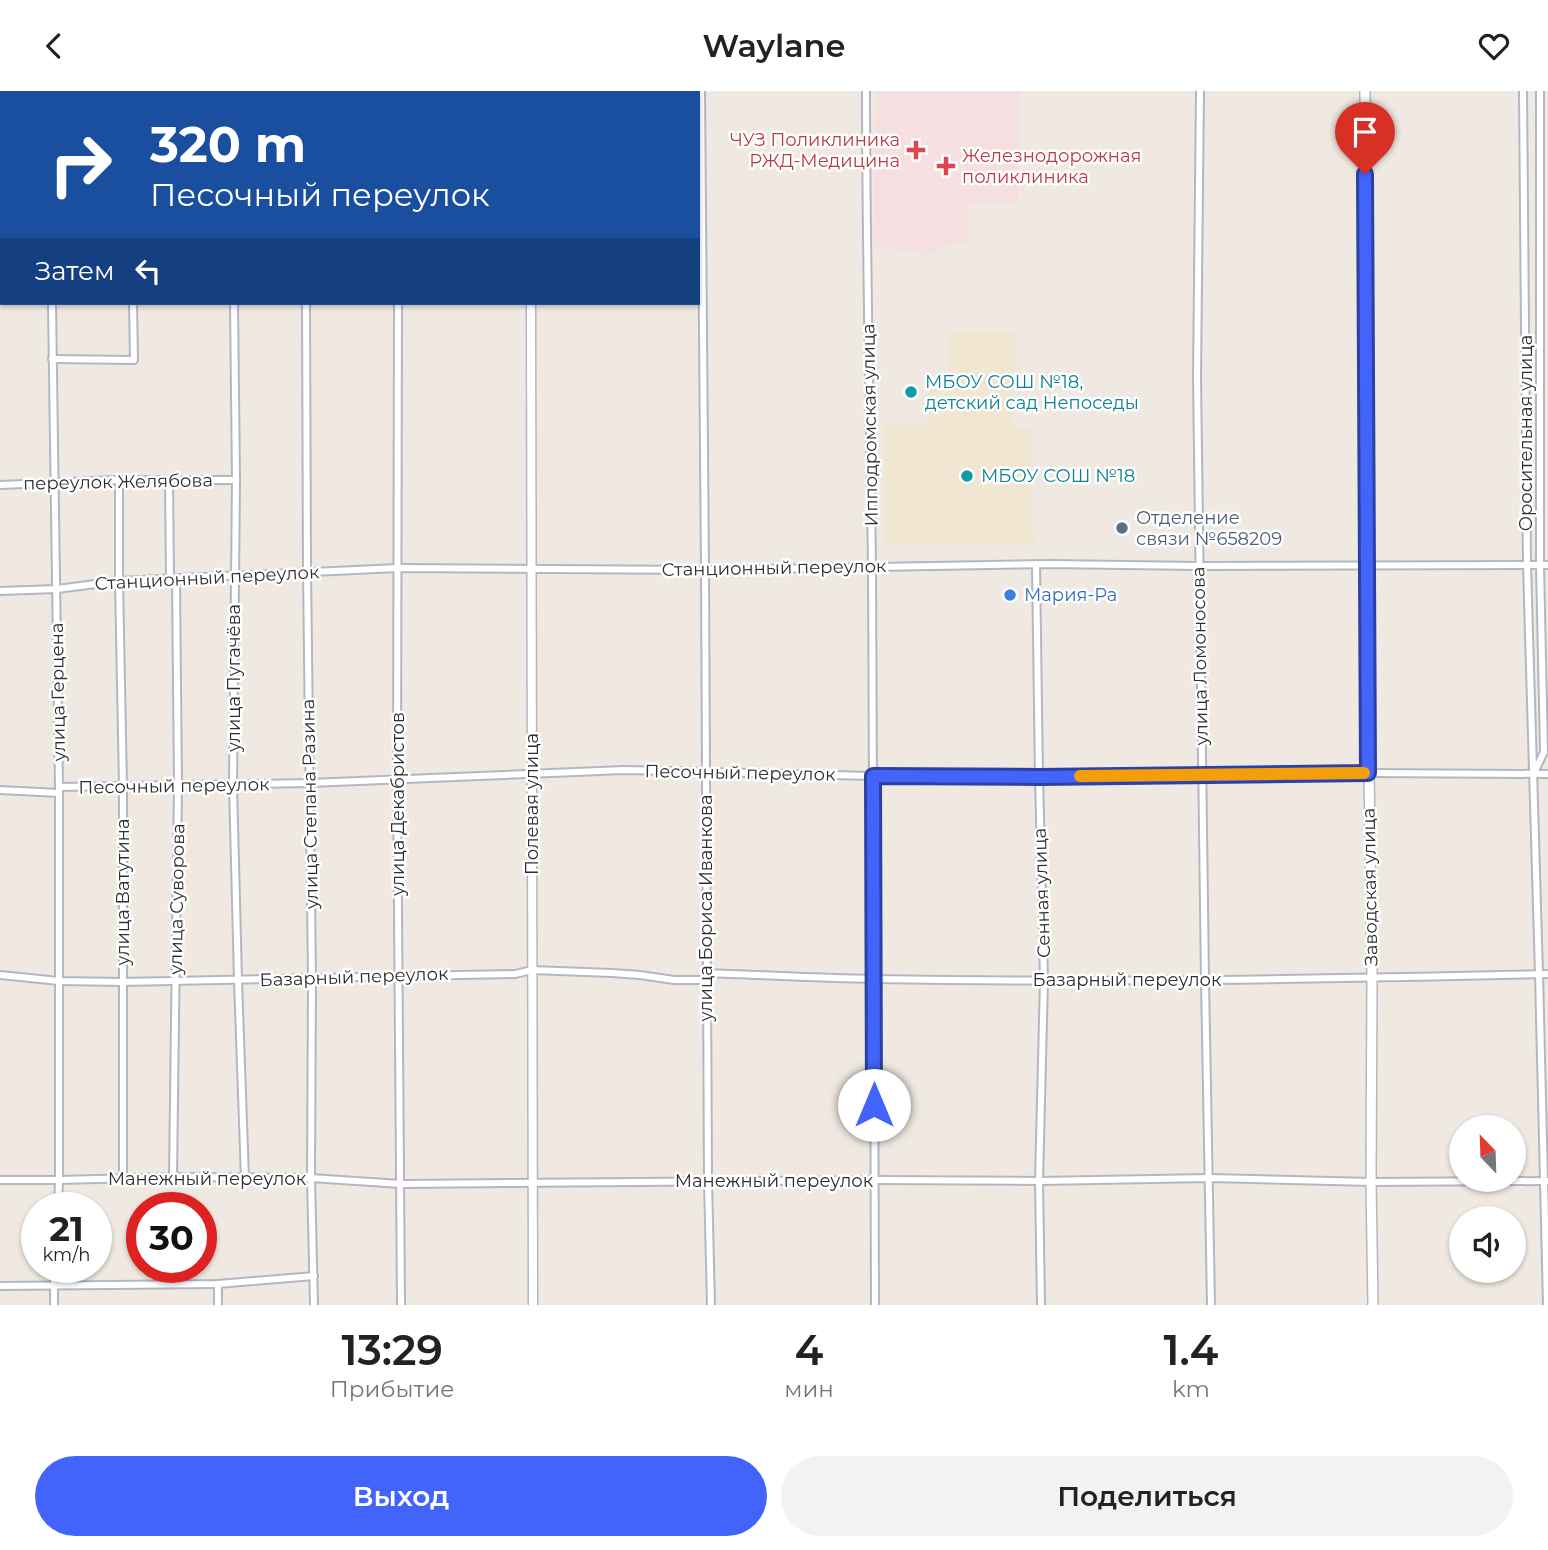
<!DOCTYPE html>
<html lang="ru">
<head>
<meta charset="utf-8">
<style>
  :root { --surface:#fff; --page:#f2f2f2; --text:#222; --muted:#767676; --accent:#4264fb }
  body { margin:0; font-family:Montserrat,sans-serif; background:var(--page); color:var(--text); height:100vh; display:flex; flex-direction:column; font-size:26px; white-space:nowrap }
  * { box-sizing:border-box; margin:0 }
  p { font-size:23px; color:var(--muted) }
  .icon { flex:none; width:38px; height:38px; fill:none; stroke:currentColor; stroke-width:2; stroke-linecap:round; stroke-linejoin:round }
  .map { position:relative; height:1214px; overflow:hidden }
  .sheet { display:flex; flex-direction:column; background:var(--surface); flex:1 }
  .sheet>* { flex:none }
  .guide { position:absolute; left:0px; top:0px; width:700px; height:214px; box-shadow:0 2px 5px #0004; background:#1a4fa0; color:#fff; overflow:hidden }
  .needle { width:46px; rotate:337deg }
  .fabs { position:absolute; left:1449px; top:1024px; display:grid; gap:14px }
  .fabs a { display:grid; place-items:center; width:77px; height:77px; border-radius:50%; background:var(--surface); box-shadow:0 2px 5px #0004; font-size:35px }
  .speed { position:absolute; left:21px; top:1101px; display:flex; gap:14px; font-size:35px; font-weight:700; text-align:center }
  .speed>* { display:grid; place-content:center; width:91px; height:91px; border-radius:50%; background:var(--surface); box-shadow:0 2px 5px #0004; line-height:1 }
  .speed small { font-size:18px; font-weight:400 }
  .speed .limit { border:10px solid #d22; background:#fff; color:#111 }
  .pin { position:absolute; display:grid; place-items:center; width:60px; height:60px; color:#fff; margin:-72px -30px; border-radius:50% 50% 50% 0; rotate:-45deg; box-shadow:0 0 7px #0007 }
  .pin .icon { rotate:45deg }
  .me { position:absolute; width:77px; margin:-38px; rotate:0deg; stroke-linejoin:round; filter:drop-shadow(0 0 5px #0008) }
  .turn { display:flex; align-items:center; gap:24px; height:147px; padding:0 35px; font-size:32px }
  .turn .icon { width:91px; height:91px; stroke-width:2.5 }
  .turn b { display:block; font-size:49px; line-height:60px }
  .then { display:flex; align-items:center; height:66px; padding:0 35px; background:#0003; gap:14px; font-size:26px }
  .eta { display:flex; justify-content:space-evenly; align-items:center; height:119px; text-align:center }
  .eta b { font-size:42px; font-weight:600; line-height:49px }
  .button { display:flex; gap:14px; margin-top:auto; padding:14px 35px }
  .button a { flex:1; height:80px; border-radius:42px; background:var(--accent); color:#fff; font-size:28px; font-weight:600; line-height:80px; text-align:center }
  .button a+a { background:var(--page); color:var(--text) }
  header { display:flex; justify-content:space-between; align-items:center; height:91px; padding:0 35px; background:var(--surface); font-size:32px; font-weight:600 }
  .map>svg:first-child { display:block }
</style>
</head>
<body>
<header><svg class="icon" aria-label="back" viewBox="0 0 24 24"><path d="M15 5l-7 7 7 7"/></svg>Waylane<svg class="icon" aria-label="heart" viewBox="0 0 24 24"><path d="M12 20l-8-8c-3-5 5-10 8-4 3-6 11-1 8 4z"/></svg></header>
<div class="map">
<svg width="1548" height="1214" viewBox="0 0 1548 1214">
  <rect width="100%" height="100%" fill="#efe9e1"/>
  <path fill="#f0e6d1" d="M948,241H1015L1013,335L1030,336L1034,454H885L884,335L929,332L928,292L949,291Z"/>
  <path fill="#f5dfe0" d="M876,0L1020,1L1018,111L969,112L968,152L946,154L928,166L917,160L873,157Z"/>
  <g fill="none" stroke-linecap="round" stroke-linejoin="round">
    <defs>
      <g id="minor">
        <path d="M51,0V2"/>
        <path d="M231,0V2"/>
        <path d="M306,0V2"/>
        <path d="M397,0V2"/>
        <path d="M701,0L705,479L708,1091L711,1214"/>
        <path d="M866,0C866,159 870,317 872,476C874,722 874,968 875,1214"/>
        <path d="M1200,0L1197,286L1205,889L1211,1214"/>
        <path d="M1523,0L1527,474L1539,883L1547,1214"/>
        <path d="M112,2V0"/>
        <path d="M167,2V0"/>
        <path d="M52,212L59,696V1089L58,1116"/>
        <path d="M234,212L236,389L233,694L238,889L245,1088"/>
        <path d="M306,212L307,480L312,888L311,1087L314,1214"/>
        <path d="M398,212L397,689L401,1214"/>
        <path d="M52,268L134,269L133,212"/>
        <path d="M119,389V490L123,696V1088"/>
        <path d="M169,389L170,489"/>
        <path d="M0,394L119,389H236"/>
        <path d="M1036,473L1039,686L1044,889L1039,1090L1041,1214"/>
        <path d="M0,500L57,498L119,490L398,477L705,479L1049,473L1199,475L1548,474"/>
        <path d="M1534,682L1544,661L1540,474V0"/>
        <path d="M59,696L310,692L624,679L873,685L1039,686L1368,682L1548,683"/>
        <path d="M0,699L59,702"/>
        <path d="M706,882C763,884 819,887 875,888C1100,892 1324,888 1548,883"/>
        <path d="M0,884L59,890L122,891L515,883L532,879L612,882L640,884L674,889H707"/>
        <path d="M173,1086L178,695L176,488"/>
        <path d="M0,1089H59L173,1086L311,1087L401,1093L875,1089L1039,1090L1210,1087L1371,1091L1548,1090"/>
        <path d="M0,1195L218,1193L314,1185"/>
        <path d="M54,1214V1176"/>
        <path d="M218,1214V1193"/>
      </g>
      <g id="tertiary">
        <path d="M531,0V2"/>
        <path d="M531,212L533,1214"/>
      </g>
      <path id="secondary" d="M1365,0L1366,470L1372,886L1371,1091L1373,1214"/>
    </defs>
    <use href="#minor" stroke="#b4b7c1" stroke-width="10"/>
    <use href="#tertiary" stroke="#b4b7c1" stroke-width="11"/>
    <use href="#secondary" stroke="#b4b7c1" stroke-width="12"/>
    <use href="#minor" stroke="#fff" stroke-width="6"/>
    <use href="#tertiary" stroke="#fff" stroke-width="8"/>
    <use href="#secondary" stroke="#fff" stroke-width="9"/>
  </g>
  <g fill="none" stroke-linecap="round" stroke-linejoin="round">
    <defs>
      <path id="route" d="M874,1014L873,685L1039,686L1368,682L1365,83"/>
    </defs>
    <use href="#route" stroke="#2b41a3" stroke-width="18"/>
    <use href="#route" stroke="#4264fb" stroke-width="12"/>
    <path stroke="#f59e0b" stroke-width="12" d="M1080,685L1364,682"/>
  </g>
  <g fill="#e0444e" stroke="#fff" stroke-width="2.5">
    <path d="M912.5 48.5h7v7h7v7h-7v7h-7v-7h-7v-7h7z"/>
    <path d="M942.5 64.5h7v7h7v7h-7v7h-7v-7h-7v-7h7z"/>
  </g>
  <g fill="#0f9aa8" stroke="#fff" stroke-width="2.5">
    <circle cx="911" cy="301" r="7"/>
    <circle cx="967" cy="385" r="7"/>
  </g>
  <circle fill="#5c6f8a" stroke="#fff" stroke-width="2.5" cx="1122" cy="437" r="7"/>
  <circle fill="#3f7fe0" stroke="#fff" stroke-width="2.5" cx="1010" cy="504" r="7"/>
  <g text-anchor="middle" stroke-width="5" stroke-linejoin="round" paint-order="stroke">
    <g font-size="18" fill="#be3a42" stroke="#fff" text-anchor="end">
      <text x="900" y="55">ЧУЗ Поликлиника<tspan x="900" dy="21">РЖД-Медицина</tspan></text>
      <text x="962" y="71" text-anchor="start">Железнодорожная<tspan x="962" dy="21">поликлиника</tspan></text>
    </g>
    <g font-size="18" fill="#0d838f" stroke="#fff" text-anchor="start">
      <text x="925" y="297">МБОУ СОШ №18,<tspan x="925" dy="21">детский сад Непоседы</tspan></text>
      <text x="981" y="391">МБОУ СОШ №18</text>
    </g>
    <g font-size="18" fill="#2e2e2e" stroke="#fff">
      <text transform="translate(870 334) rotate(-91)" y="6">Ипподромская улица</text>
      <text transform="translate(1526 342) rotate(-90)" y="6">Оросительная улица</text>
      <text transform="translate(118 391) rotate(-1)" y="6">переулок Желябова</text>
      <text transform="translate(774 477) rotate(-1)" y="6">Станционный переулок</text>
      <text transform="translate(207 487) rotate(-3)" y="6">Станционный переулок</text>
      <text transform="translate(1200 565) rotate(-91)" y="6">улица Ломоносова</text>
      <text transform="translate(234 587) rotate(-90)" y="6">улица Пугачёва</text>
      <text transform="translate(58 601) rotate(-91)" y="6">улица Герцена</text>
      <text transform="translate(740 682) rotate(1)" y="6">Песочный переулок</text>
      <text transform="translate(174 695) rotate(-1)" y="6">Песочный переулок</text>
      <text transform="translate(310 713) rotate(-91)" y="6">улица Степана Разина</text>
      <text transform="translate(398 713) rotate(-90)" y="6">улица Декабристов</text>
      <text transform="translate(532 713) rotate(-90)" y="6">Полевая улица</text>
      <text transform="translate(1370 796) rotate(-91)" y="6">Заводская улица</text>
      <text transform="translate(123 801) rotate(-90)" y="6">улица Ватутина</text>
      <text transform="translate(1042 802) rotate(-92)" y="6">Сенная улица</text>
      <text transform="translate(177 808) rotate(-89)" y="6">улица Суворова</text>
      <text transform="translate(706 817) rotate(-90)" y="6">улица Бориса Иванкова</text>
      <text transform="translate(354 886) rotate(-2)" y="6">Базарный переулок</text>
      <text x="1127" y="895">Базарный переулок</text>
      <text x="207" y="1094">Манежный переулок</text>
      <text x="774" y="1096">Манежный переулок</text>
    </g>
    <g font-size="18" fill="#4e5e75" stroke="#fff" text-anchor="start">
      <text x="1136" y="433">Отделение<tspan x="1136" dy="21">связи №658209</tspan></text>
    </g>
    <g font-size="18" fill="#366cbe" stroke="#fff" text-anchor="start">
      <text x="1024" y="510">Мария-Ра</text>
    </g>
  </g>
</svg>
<div class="fabs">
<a><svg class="needle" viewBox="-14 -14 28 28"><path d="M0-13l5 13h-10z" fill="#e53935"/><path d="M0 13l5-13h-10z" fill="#767676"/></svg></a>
<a><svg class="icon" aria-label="sound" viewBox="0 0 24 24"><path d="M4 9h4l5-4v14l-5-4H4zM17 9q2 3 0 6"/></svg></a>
</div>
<div class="speed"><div>21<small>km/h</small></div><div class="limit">30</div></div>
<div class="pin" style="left:1365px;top:83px;background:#d93025"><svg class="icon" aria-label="arrive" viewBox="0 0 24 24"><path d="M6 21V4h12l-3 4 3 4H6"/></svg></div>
<svg class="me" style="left:874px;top:1014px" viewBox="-20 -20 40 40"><circle r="19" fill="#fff"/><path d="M0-13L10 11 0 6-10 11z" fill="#4264fb"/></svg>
<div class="guide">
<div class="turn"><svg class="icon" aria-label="right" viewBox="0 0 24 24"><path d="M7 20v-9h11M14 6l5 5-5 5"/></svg><div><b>320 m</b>Песочный переулок</div></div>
<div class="then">Затем<svg class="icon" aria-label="left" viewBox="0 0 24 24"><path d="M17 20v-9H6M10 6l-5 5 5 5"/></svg></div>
</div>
</div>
<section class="sheet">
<div class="eta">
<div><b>13:29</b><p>Прибытие</p></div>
<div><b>4</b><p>мин</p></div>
<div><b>1.4</b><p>km</p></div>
</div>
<div class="button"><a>Выход</a><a>Поделиться</a></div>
</section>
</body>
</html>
